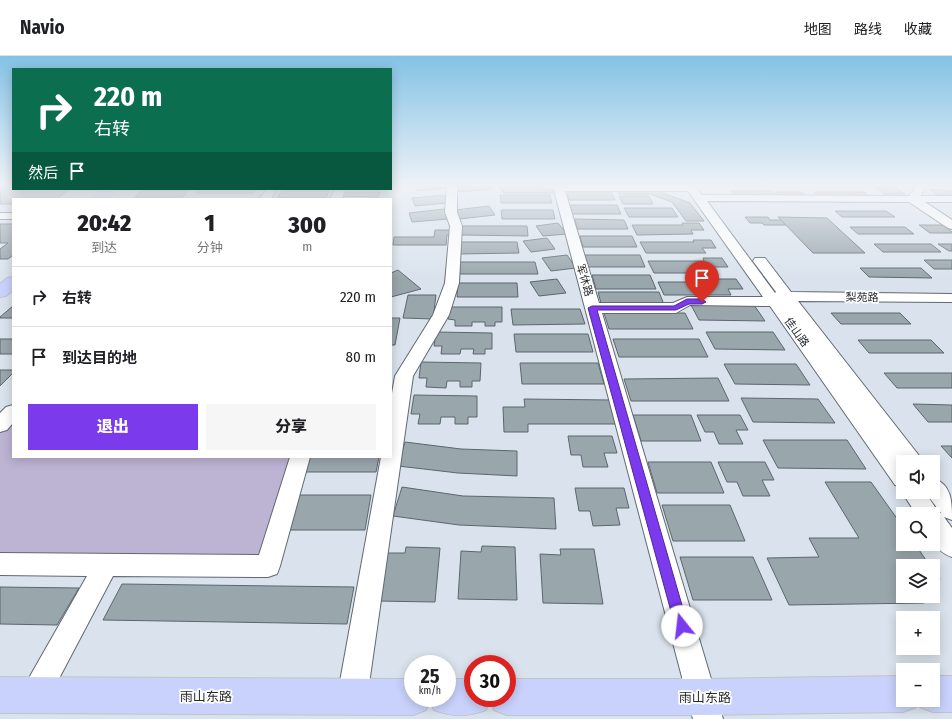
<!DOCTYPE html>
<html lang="zh">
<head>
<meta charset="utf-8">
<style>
  :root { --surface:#fff; --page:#f6f6f6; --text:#202124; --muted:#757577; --line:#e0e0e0; --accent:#7c3aed }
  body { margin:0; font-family:"Fira Sans Condensed","Noto Sans SC",sans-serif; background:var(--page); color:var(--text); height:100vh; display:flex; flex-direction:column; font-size:15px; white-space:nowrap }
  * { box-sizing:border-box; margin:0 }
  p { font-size:13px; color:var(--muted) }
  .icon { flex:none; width:22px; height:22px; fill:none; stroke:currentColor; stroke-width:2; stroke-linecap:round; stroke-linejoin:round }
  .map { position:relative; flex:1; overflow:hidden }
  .sheet { position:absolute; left:12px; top:142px; width:380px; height:260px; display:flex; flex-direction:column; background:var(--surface); border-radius:0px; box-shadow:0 2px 10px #0003 }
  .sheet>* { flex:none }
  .top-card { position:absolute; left:12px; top:12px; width:380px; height:122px; border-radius:0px; box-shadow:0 2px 10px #0003; background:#0b6e4f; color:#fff; overflow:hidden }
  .buttons { position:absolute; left:896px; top:399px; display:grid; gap:8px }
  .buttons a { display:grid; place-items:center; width:44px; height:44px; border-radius:0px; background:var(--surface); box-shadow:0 2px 10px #0003; font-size:20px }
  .speed { position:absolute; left:404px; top:599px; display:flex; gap:8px; font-size:20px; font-weight:700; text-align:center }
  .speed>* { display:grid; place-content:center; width:52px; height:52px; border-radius:50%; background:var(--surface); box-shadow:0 2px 10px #0003; line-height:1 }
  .speed small { font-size:10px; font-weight:400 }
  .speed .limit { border:6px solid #d22; background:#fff; color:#111 }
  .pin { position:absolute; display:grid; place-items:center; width:34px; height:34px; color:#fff; margin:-41px -17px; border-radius:50% 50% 50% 0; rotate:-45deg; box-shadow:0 0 4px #0007 }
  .pin .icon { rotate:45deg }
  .me { position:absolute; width:44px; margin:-22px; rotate:344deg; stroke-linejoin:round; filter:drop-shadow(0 0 3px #0008) }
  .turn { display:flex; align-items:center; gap:14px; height:84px; padding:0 16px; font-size:18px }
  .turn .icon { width:52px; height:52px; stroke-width:2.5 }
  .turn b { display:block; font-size:28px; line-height:34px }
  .then { display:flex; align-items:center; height:38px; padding:0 16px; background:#0003; gap:8px; font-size:15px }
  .eta { display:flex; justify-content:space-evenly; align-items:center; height:68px; text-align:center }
  .eta b { font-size:24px; font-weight:800; line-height:28px }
  .button { display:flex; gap:8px; margin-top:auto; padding:8px 16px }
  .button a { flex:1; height:46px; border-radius:0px; background:var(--accent); color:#fff; font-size:16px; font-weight:800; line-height:46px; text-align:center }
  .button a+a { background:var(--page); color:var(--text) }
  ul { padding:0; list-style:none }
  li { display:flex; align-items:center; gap:12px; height:60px; padding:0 16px; border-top:1px solid var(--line) }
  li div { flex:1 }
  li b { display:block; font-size:15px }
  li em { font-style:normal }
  header { display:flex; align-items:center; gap:24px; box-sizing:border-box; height:56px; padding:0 20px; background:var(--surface); border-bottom:1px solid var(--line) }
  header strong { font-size:19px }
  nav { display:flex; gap:22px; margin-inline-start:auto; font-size:14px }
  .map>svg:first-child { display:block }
</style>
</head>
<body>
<header>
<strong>Navio</strong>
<nav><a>地图</a><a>路线</a><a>收藏</a></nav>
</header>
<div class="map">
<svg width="952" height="663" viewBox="0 0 952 663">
  <rect width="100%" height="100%" fill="#dae3ed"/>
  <path fill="#bdb3d3" d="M13,360V401H290L259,504L0,502V374Z"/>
  <g fill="#99a6ac" stroke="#5b676d">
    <path d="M6,130H13V133H70L56,143H13V148H0V134Z"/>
    <path d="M415,130H448L449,132L417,135Z"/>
    <path d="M456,130H489L491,133L459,136Z"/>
    <path d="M498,130L544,131L553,133V137H504Z"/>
    <path d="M875,131H895L905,138H884Z"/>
    <path d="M200,133H257L253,137H196Z"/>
    <path d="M929,133L952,135V141L948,139H938Z"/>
    <path d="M142,134H189L183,141H135Z"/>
    <path d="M617,134H655L690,147L704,165H686L672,146L650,138H619Z"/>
    <path d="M282,135H329L326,142H277Z"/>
    <path d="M731,135H772L778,141H736Z"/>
    <path d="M343,136H380L378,141L340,140Z"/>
    <path d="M566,136H611L615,144H569Z"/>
    <path d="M776,136H801L807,141H781Z"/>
    <path d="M814,136H864L871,142L820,141Z"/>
    <path d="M444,139L448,147L415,150L412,142Z"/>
    <path d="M500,139H550L552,147H501Z"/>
    <path d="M619,140H649L653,148H623Z"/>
    <path d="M570,149H617L621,158H572Z"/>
    <path d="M489,150L495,159L460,163L455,154Z"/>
    <path d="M624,152H672L678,161H629Z"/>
    <path d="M444,153L448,163L412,166L409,157Z"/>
    <path d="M501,154H553L555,163H502Z"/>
    <path d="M835,155H886L895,161H842Z"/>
    <path d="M745,161H768L770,164H781L786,169H764L762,167H750Z"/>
    <path d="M778,161L827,162L865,197H813Z"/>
    <path d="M575,163L624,164L628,173H577Z"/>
    <path d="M558,167L567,178L543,180L536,170Z"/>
    <path d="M682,167H699L704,174H691L693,178L637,179L632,169H683Z"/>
    <path d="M0,168H13V199L8,203H0V193L8,187H0Z"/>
    <path d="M919,169H943L952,176V177H930Z"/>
    <path d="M462,170H527L528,180L461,179Z"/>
    <path d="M850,171H905L914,178H858Z"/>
    <path d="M435,174H453L452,179H447L446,189H393L394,181H434Z"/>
    <path d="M580,180H632L637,191H583Z"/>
    <path d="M547,182L555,193L531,196L523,185Z"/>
    <path d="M693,184H711L716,192H702L706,197H646L640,186H694Z"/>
    <path d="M460,186H517L519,197L459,198Z"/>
    <path d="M874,188H931L941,196H883Z"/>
    <path d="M938,188H952V195H949Z"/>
    <path d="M567,199L576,212L551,215L542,202Z"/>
    <path d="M585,199H640L645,211H588Z"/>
    <path d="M703,202H722L728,211H713L717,217H654L648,205H704Z"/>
    <path d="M924,204H952V213H934Z"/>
    <path d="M457,206H535L538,218H457Z"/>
    <path d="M860,212H921L932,222L869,221Z"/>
    <path d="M398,214L421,233L391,241V217Z"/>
    <path d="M592,219H650L656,233H596Z"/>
    <path d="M557,223L566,237L539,240L530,226Z"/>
    <path d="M716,223H736L743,233H728L731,239H664L658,226H718Z"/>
    <path d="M458,227H517L518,241H457Z"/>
    <path d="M598,236H659L665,251H602Z"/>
    <path d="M408,239H436L433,263L403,262Z"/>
    <path d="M691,249H754L765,265L699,264Z"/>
    <path d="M13,250V262H0V261Z"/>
    <path d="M449,251H502V266H495V270H485V266H472V270H455V264L448,263Z"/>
    <path d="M511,253H580L585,268L513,269Z"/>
    <path d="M604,257H685L693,273H609Z"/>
    <path d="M831,257H900L911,268H841Z"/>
    <path d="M391,262H400L395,289H391Z"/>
    <path d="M436,276L492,277V293H485V298H473L474,293H461L460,298H441L442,290H434Z"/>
    <path d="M706,276H773L785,294L715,293Z"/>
    <path d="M514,278H588L593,296H516Z"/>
    <rect x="0" y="283" width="13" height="15"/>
    <path d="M613,283H699L708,301H619Z"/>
    <path d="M858,284H931L944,297H869Z"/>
    <path d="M421,306L481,307L480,325H472V331H460V325H447L446,332L426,331L427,322H419Z"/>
    <path d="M520,307H598L604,328H522Z"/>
    <path d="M724,308H796L810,329L735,328Z"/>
    <path d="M0,314H13V317L0,330Z"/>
    <path d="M884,317H952V332H897Z"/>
    <path d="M718,322L729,345H631L624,323Z"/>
    <path d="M414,339L477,340V361H468V368H455V361H441L440,368H418L420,358H411Z"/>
    <path d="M741,342L818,343L835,367L753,366Z"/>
    <path d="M524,343L611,344L617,368H528V376H504L503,351H525Z"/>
    <path d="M913,348L952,349V366H928Z"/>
    <path d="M633,359H691L701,385H641Z"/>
    <path d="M697,359H740L748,374H736L743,388H719L714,376H705Z"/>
    <path d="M568,380H612L617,397H604L608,411H583L581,399H571Z"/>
    <path d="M763,384H847L866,413L778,412Z"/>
    <path d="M405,386L461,393L517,395V420L458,417L398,410Z"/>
    <path d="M941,390H952V402Z"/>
    <path d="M306,401H379L376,416H301Z"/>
    <path d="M648,406H711L724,437H657Z"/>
    <path d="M718,406H765L774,424H762L770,440H743L737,426H727Z"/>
    <path d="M825,426H871L903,471V488H915L930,510H903V540H929L924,547L789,549L767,502L819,501L809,482H859Z"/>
    <path d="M402,431L463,440L554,442L556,473L459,469L393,460Z"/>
    <path d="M575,432H624L629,452H616L620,469L593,470L590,455H579Z"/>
    <path d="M293,439H371L365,474H282Z"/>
    <path d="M662,449H730L745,485H673Z"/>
    <path d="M482,490L515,491L517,544L458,543L461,495L481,496Z"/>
    <path d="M406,491L440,492L435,546L376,545L384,497H405Z"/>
    <path d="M560,493H594L603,548L543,547L540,498L561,499Z"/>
    <path d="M680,501H753L772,544H693Z"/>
    <path d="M933,514L940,523L933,534Z"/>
    <path d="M122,528L354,531L347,568L103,564Z"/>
    <path d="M0,531L79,532L57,569L0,568Z"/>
  </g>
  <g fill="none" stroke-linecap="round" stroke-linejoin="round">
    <defs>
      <g id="minor">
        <path d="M447,130H457V156L462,170L459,227L449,259L413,320L367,642L362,652L352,657L342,652L337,642L381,401H391V343L395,320L433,259L445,227L450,170L445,156Z"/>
        <path d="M543,130H695L702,139L909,140L915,132L914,130H924L925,132L920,140H952V146H925L952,164V173L948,172L909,146L707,145L775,237L776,236L753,205L755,202H765L791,236L952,238V246L798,245L924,406L903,407L781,244L903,407V431L895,429L770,250L690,249L676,257H602L723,663H693L554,134L544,132ZM565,135H688L763,241H687L673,247H599Z"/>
        <path d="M267,133H277L271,143H259Z"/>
        <path d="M335,133H345L342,143H330Z"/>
        <rect x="0" y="157" width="13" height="6"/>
        <path d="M13,349V367L7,374L0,376V357L6,351Z"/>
        <path d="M290,401H310L280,510L277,518L268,521L113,520L45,649L35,654L25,649L20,639L25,629L87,520L0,519V497L259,499Z"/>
        <path d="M933,422C952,429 952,445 952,464L944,461L952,472V501C931,494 933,477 933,458H916L902,436L903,434V436H925L939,457H941L925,436H933Z"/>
      </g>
      <g id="major">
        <path d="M103,133H118L107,143H92Z"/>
        <path d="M13,221V234L6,240L0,241V228L7,222Z"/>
        <path d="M903,620V644H933V620H952V656H933L920,651L918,645L916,651L903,656L702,659H507L494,654L490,643L486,654C468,661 452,661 434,654L430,643L426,654L413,659L0,657V621L413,623V642H447V623H473V642H507V623H702Z"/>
      </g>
    </defs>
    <use href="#minor" stroke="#616972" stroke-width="2"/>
    <use href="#major" stroke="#c2c3c4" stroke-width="2"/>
    <use href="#minor" fill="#fff" fill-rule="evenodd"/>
    <use href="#major" fill="#c9d2fc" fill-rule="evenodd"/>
  </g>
  <linearGradient id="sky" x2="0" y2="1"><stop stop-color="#83c2e5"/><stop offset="0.58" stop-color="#eef2f7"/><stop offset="1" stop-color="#eef2f7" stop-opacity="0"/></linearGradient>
  <rect width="952" height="223" fill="url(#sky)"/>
  <path fill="#7c3aed" stroke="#51269a" d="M687,243H702L706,246L702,248H689L676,254H597L688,570L686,574L682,576L677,574L675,570L588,252L592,250H674Z"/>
  <g text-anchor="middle" stroke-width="3.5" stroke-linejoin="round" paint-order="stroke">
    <g font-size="11" fill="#25292c" stroke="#fff">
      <text transform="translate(585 224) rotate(74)" y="4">军休路</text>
      <text transform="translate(862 241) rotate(1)" y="4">梨苑路</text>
      <text transform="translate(797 276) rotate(54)" y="4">佳山路</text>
    </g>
    <g font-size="13" fill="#25292c" stroke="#fff">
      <text x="206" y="645">雨山东路</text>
      <text x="705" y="646">雨山东路</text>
    </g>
  </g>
</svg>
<div class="buttons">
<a><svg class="icon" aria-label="sound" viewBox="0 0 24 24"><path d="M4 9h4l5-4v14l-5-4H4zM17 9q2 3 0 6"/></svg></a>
<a><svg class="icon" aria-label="search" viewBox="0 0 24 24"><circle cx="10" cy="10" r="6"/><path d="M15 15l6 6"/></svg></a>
<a><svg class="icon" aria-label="layers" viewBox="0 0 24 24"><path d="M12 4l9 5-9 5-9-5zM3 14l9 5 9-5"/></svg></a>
<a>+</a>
<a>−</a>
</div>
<div class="speed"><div>25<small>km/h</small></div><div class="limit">30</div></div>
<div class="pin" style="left:702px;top:246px;background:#d93025"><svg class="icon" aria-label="arrive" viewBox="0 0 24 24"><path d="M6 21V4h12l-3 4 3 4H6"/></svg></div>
<svg class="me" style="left:682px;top:570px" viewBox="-20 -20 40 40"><circle r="19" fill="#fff"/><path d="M0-13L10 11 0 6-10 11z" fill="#7c3aed"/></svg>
<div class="top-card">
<div class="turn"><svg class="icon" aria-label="right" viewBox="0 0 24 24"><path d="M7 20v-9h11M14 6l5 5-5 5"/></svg><div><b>220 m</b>右转</div></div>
<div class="then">然后<svg class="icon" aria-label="arrive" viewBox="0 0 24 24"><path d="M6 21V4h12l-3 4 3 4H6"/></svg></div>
</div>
<section class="sheet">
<div class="eta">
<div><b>20:42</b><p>到达</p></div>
<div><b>1</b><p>分钟</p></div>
<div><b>300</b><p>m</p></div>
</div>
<ul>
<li><svg class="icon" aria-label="right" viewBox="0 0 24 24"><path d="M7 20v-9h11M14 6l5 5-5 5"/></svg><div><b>右转</b></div><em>220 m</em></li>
<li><svg class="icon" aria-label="arrive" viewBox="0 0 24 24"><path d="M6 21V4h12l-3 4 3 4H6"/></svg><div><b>到达目的地</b></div><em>80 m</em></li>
</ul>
<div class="button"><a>退出</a><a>分享</a></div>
</section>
</div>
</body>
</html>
